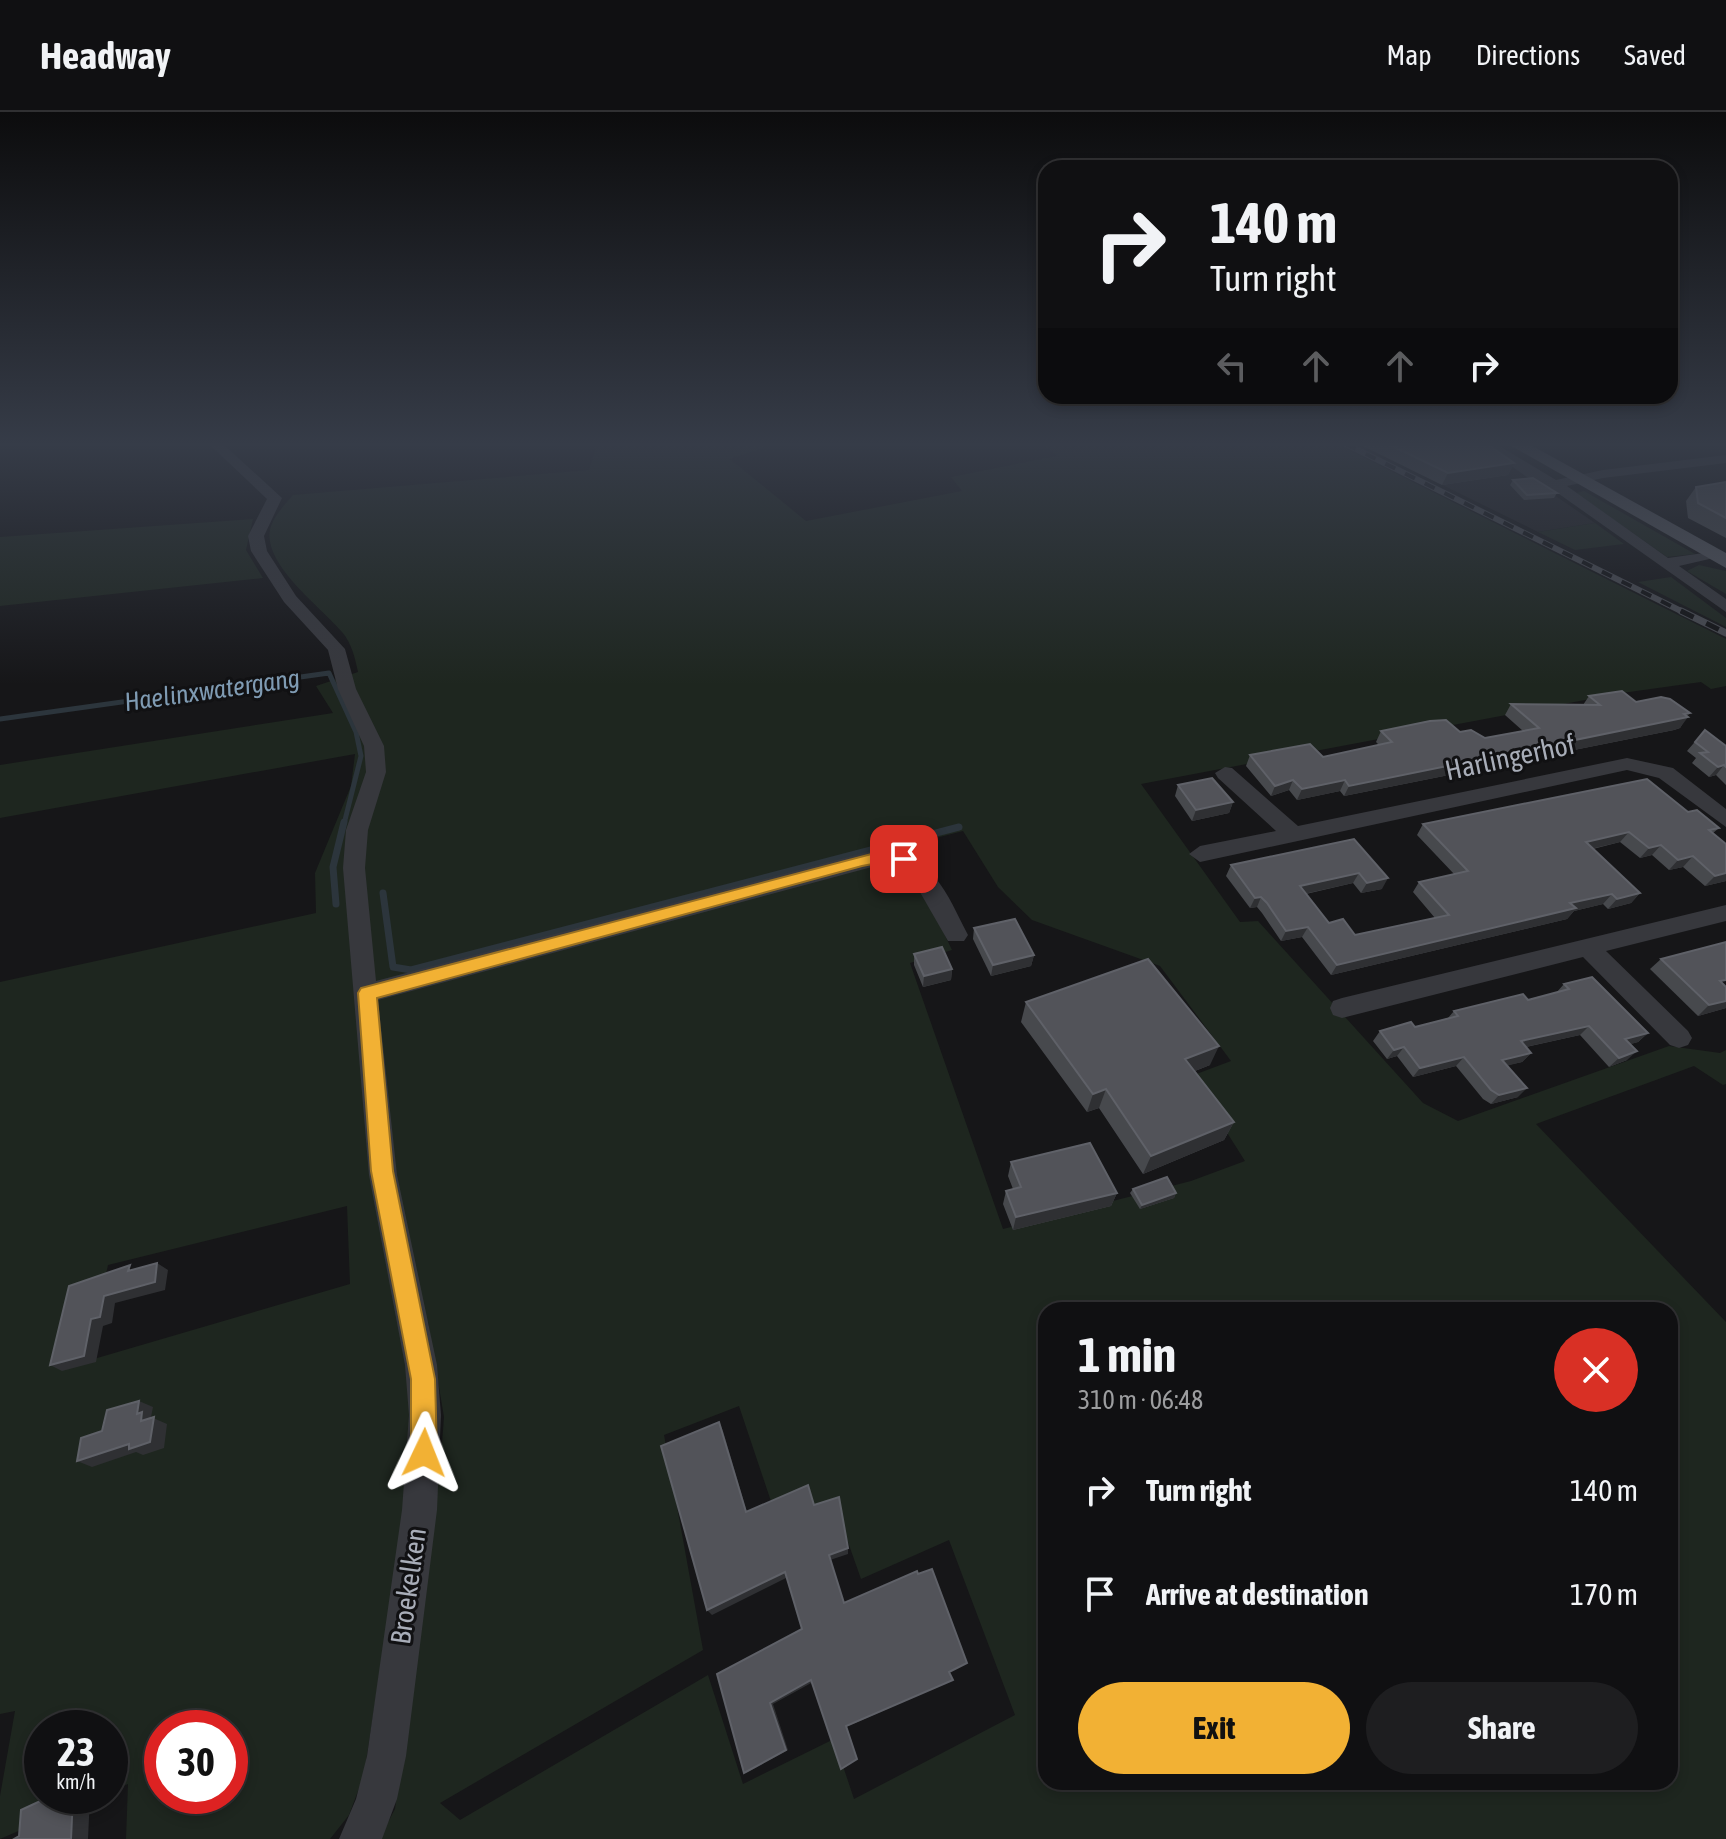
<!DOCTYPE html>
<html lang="en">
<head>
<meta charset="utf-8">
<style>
  :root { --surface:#101012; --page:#1e1e20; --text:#f1f3f6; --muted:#9c9d9f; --line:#303032; --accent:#f2b134 }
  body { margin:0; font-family:"Asap Condensed",sans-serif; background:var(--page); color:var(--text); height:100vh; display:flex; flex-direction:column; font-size:30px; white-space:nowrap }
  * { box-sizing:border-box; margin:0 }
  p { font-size:26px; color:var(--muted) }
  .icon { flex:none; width:44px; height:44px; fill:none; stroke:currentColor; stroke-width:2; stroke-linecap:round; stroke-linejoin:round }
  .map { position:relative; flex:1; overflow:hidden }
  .details { position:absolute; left:1038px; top:1190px; width:640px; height:488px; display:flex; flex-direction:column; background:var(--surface); border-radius:24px; box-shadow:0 4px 12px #0003,0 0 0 2px var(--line) }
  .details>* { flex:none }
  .banner { position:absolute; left:1038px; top:48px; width:640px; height:244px; border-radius:24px; box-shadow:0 4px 12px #0003,0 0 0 2px var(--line); background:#101012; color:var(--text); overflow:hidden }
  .speed { position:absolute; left:24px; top:1598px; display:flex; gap:16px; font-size:40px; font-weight:700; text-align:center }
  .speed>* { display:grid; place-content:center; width:104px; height:104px; border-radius:50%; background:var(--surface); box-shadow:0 4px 12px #0003,0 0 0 2px var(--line); line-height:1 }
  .speed small { font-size:20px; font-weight:400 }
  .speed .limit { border:12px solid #d22; background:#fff; color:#111 }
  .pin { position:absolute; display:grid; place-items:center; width:68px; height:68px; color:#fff; margin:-34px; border-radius:16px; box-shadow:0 4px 12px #0006 }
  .me { position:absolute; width:88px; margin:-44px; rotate:2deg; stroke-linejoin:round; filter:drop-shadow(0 0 6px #0008) }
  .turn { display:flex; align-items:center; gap:28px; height:168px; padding:0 40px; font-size:36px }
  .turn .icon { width:104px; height:104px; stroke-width:2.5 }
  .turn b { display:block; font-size:56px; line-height:68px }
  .lanes { display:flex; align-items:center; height:76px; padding:0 40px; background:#0003; justify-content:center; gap:40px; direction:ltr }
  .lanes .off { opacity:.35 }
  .round { display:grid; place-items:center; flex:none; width:84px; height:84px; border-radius:42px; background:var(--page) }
  .summary { display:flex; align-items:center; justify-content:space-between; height:136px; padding:0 40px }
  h1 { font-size:48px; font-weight:700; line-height:60px }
  .cta { display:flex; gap:16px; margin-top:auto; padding:16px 40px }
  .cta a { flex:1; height:92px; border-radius:48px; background:var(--accent); color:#111; font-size:32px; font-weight:700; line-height:92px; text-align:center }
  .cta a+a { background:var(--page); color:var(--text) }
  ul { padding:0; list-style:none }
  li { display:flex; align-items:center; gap:24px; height:104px; padding:0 40px }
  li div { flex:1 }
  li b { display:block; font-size:30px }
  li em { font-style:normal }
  header { display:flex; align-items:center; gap:48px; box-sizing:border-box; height:112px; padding:0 40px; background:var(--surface); border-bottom:2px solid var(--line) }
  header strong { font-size:38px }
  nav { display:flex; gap:44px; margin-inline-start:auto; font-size:28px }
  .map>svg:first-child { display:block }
</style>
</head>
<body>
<header>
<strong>Headway</strong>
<nav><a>Map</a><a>Directions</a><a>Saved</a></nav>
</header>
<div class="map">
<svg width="1726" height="1727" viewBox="0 0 1726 1727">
  <rect width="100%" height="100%" fill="#161618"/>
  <path fill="#222225" d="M1359,332H1480L1595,411L1538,420Z"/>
  <g fill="#1e261f" fill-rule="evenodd">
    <path d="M597,332H773L730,347L806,409L962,379L951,365L1057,344L1043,332H1337L1726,527V574L1711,577L1701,570L1622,581L1141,672L1240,810L1258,809L1423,991L1458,1009L1669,934L1720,941L1726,938V972L1723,973L1694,954L1536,1012L1726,1210V1727H379L395,1697L440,1357L444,1305L428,1210L416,1322L364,1663L349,1703L330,1727H126L128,1672L110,1679V1616H42V1684H99L0,1727V1684L15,1599L0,1602V870L316,801L315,761L351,674L355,642L0,706V653L333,601L316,574L358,560C355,546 352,532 342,520C321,495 259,450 271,414C275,403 285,392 293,383L589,358ZM963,719L998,775L1032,808L1160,854L1231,949L1191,964L1245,1049L1191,1069L1003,1117L910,851L952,838L915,760L884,749L402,864ZM347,1094L350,1172L87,1249L108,1153ZM1046,1198H1670V1670H1046ZM739,1294L781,1419L835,1393L861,1467L949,1428L1015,1603L854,1687L834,1627L743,1672L708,1563L460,1708L440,1691L703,1538L664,1323ZM162,1616H230V1684H162Z"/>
    <path d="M1584,379L1695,442L1667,445L1576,381Z"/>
    <path d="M253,407L246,438L263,466L0,494V425Z"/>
    <path d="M1595,411L1624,432L1575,438L1538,420Z"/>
    <path d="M1699,453L1726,459V482L1687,459Z"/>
    <path d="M1671,465L1726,506V515L1638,470Z"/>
  </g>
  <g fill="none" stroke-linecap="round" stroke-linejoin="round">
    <path stroke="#2c353c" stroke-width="5" d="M0,607L329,561L356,620L361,644L344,712"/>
    <g stroke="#2c353c" stroke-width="7">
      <path d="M383,781L393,855L411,858L959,715"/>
      <path d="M336,792L333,755L344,710"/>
    </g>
    <g fill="#37383d" fill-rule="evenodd">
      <path d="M209,332H223L282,386L264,424L267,439L296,484L345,537L356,577L384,634L386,660L368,718L365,756L376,869L883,736C936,749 945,778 968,823L964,829H948L913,768L883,752L378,888L397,1063L437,1253L441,1303L437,1398L406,1644L397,1687L382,1727H339L356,1687L367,1644L402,1398L409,1303L405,1253L369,1063L343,756L346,718L366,660L364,634L338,577L328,538L284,490L251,439L248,424L267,387Z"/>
      <path d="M1481,332H1496L1556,368L1603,358L1726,343V351L1603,366L1567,374L1668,446L1718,439V445L1679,454L1726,487V500L1552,377L1531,368Z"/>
      <path d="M1627,646L1673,656L1726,697V715L1659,666L1627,658L1200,750L1189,742L1200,734L1276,719L1218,666L1215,661L1225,655L1232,656L1298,714Z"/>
      <path d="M1726,793V809L1606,839L1688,919L1692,926L1688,933L1679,936L1670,933L1583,845L1342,906L1333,903L1330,896L1333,889L1342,886Z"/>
    </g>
    <path fill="#53555c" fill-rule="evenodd" d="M1508,332H1529L1726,441V456Z"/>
    <defs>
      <path id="rail-far1" d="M1346,332L1685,501"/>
      <path id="rail" d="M1681,499L1726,521"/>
    </defs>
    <use href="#rail-far1" stroke="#4a4c52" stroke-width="6"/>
    <use href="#rail" stroke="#4a4c52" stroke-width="7"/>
    <use href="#rail-far1" stroke="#111113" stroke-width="4" stroke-dasharray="11" stroke-linecap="butt"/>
    <use href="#rail" stroke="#111113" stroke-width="5" stroke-dasharray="14" stroke-linecap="butt"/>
  </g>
  <g fill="#47494d">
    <path d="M1359,332H1487L1514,351L1508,363L1442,373Z"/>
    <path d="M1513,368L1557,381L1554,386L1524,388L1510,373Z"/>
    <path d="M1726,370V426L1688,406L1686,389L1696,375Z"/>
    <path d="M1589,584L1636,590L1687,604L1680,616L1674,618L1344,684L1340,679L1297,688L1289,678L1271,684L1246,654L1250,643L1323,645L1379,633L1376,630L1381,619L1460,620L1485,626L1523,619L1505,603L1511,592L1583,593Z"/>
    <path d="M1705,618L1726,634V673L1716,663L1709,665L1692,651L1696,646L1687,639Z"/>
    <path d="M1178,673L1233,690L1229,701L1192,709L1175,684Z"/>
    <path d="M1688,700L1719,716L1713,721L1726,732V769L1705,774L1683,755L1669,758L1652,743L1640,746L1620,730L1593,737L1640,781L1631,791L1608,797L1603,792L1574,799L1567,807L1331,863L1302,825L1281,829L1262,801L1257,795L1250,796L1226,764L1231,753L1354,727L1382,777L1361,781L1353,771L1306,782L1329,811L1355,823L1435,806L1413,780L1419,770L1454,762L1417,723L1423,712Z"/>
    <path d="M974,816L1034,843L1031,854L991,864L973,827Z"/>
    <path d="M914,842L952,857L951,868L923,875L914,853Z"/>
    <path d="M1661,847L1726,896L1698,904L1650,857Z"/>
    <path d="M1564,872L1648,921L1638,930L1630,932L1627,948L1609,955L1580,923L1526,935L1531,941L1522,950L1508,953L1518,985L1491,992L1483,987L1456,954L1413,965L1397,944L1387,947L1373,929L1380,919L1415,915L1448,906L1454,899L1528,888L1556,881Z"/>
    <path d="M1026,890L1210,953L1195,959L1234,1010L1224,1028L1143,1062L1099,996L1087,1000L1021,910Z"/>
    <path d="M1011,1050L1117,1081L1111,1094L1013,1118L1003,1092L1006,1079L1013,1077L1008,1064Z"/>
    <path d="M1133,1077L1176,1081L1174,1086L1140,1097L1130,1081Z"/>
  </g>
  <g fill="#2f3033">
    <path d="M1514,351L1508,363L1442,373L1448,361Z"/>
    <path d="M1690,601L1686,606L1688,605L1680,616L1674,618L1344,684L1349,674Z"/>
    <path d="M1724,653L1716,663L1709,665L1718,655Z"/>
    <path d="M1293,668L1289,678L1271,684L1275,674Z"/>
    <path d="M1345,668L1340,679L1297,688L1302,677Z"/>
    <path d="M1233,690L1229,701L1192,709L1196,698Z"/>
    <path d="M1629,720L1620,730L1578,740L1586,730Z"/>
    <path d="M1661,733L1652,743L1640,746L1649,736Z"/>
    <path d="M1693,744L1683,755L1669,758L1678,748Z"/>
    <path d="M1359,761L1353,771L1295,784L1300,774Z"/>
    <path d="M1726,761V769L1705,774L1715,764Z"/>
    <path d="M1388,766L1382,777L1361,781L1367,771Z"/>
    <path d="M1640,781L1631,791L1608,797L1617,787Z"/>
    <path d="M1612,782L1603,792L1574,799L1567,807L1331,863L1337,853L1570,791Z"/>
    <path d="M1261,785L1257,795L1250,796L1255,786Z"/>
    <path d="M1308,815L1302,825L1281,829L1286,819Z"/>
    <path d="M1034,843L1031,854L991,864L993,853Z"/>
    <path d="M952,857L951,868L923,875L924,864Z"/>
    <path d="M1726,889V896L1698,904L1709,893Z"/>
    <path d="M1589,914L1580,923L1512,938L1521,929Z"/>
    <path d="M1648,921L1638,930L1615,937L1625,927Z"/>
    <path d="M1219,934L1210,953L1177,966L1185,947Z"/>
    <path d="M1404,935L1397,944L1387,947L1394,938Z"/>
    <path d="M1637,939L1627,948L1609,955L1619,946Z"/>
    <path d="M1531,941L1522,950L1494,957L1502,948Z"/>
    <path d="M1464,945L1456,954L1413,965L1420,956Z"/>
    <path d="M1527,976L1518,985L1491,992L1499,983Z"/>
    <path d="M1106,977L1099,996L1087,1000L1093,982Z"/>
    <path d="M1234,1010L1224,1028L1143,1062L1151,1044Z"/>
    <path d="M1117,1081L1111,1094L1013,1118L1016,1105Z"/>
    <path d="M1176,1081L1174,1086L1140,1097L1142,1093Z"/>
    <path d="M157,1151L168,1158L165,1178L115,1191L112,1211L103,1214L96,1250L62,1259L50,1253L104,1184Z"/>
    <path d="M139,1289L153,1295L151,1305L167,1312L164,1336L143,1343L136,1340L92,1355L77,1349L141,1309L137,1302Z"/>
    <path d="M719,1310L723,1319L749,1407L746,1400Z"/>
    <path d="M848,1436V1442L830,1448L829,1443Z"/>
    <path d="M785,1460L788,1465L712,1503L707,1498Z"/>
    <path d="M811,1568L813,1570L773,1592L788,1638L748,1660L744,1661L770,1591Z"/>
    <path d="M953,1568L846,1615V1614Z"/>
    <path d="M73,1684H90L88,1727H71Z"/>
  </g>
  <g fill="#525359" stroke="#5f6168" stroke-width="2">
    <path d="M1388,332H1487L1514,351L1448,361Z"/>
    <path d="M1533,366L1557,381L1527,383L1513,368Z"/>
    <path d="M1726,370V406L1698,391L1696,375Z"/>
    <path d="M1622,579L1636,590L1661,585L1670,587L1690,601L1684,602L1688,605L1349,674L1345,668L1302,677L1293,668L1275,674L1250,643L1310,632L1323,645L1392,630L1381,619L1430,609L1446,608L1460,620L1471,618L1485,626L1539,616L1511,592L1600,593L1589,584Z"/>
    <path d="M1705,618L1726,634V655L1724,653L1718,655L1700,641L1708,640L1695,630Z"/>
    <path d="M1212,666L1233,690L1196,698L1178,673Z"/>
    <path d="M1647,667L1688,700L1697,698L1719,716L1709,718L1726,732V761L1715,764L1693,744L1678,748L1661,733L1649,736L1629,720L1586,730L1640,781L1617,787L1612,782L1570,791L1576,796L1337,853L1308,815L1286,819L1267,791L1261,785L1255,786L1231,753L1354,727L1388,766L1367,771L1359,761L1300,774L1329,811L1343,807L1355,823L1449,803L1419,770L1468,759L1423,712Z"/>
    <path d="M1015,807L1034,843L993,853L974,816Z"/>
    <path d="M1726,830V868L1720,869L1726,875V889L1709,893L1661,847Z"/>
    <path d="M942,835L952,857L924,864L914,842Z"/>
    <path d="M1148,847L1219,934L1185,947L1234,1010L1151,1044L1106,977L1093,982L1026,890Z"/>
    <path d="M1592,865L1648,921L1625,927L1637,939L1619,946L1589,914L1521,929L1531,941L1502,948L1527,976L1499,983L1491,978L1464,945L1420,956L1404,935L1394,938L1380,919L1411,910L1415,915L1458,904L1454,899L1523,882L1528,888L1569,877L1564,872Z"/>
    <path d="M1090,1031L1117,1081L1016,1105L1006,1079L1021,1075L1011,1050Z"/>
    <path d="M1167,1065L1176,1081L1142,1093L1133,1077Z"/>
    <path d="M157,1151L155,1170L104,1184L100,1205L91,1207L84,1244L50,1253L69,1174L130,1153L128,1159Z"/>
    <path d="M139,1289L137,1302L142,1300L141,1309L154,1305L150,1330L129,1337V1332L77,1349L81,1326L102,1319L107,1298Z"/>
    <path d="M719,1310L746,1400L808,1373L814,1393L839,1385L848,1436L829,1443L844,1491L917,1459L918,1462L932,1457L967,1551L949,1560L953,1568L846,1614L857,1647L841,1657L811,1568L770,1591L786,1638L744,1661L717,1562L802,1517L785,1460L707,1498L661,1334Z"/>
    <path d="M51,1684H73L71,1727H14L19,1724L21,1698Z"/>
  </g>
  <linearGradient id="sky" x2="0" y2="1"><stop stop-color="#0c0c0d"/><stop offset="0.58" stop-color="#363c48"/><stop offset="1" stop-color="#363c48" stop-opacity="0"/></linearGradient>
  <rect width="1726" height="573" fill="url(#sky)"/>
  <path fill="#f2b134" stroke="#9d7322" stroke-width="2" d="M883,739L904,741L913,747L904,753L883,750L862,754L377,886L393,1059L435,1267L437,1341L433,1350L424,1354L415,1350L411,1341V1267L371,1059L358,881L361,876Z"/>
  <g text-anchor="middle" stroke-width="6" stroke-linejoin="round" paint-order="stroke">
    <g font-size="26" font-style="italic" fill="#7f9bb3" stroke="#111113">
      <text transform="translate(212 578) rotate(-8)" y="9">Haelinxwatergang</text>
    </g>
    <g font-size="28" fill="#a8adb8" stroke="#111113">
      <text transform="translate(1510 645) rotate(-12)" y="10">Harlingerhof</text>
      <text transform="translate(408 1474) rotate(-82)" y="10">Broekelken</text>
    </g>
  </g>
</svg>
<div class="speed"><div>23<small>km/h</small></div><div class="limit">30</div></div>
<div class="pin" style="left:904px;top:747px;background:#d93025"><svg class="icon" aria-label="arrive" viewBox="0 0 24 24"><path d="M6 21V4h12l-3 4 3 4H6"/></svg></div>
<svg class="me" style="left:424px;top:1341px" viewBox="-20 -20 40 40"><path d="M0-17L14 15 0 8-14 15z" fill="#f2b134" stroke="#fff" stroke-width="4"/></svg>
<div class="banner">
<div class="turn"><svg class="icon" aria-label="right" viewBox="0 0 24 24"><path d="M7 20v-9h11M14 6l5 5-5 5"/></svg><div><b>140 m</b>Turn right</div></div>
<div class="lanes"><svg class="icon off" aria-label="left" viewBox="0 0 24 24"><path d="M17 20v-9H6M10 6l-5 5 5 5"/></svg><svg class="icon off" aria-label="ahead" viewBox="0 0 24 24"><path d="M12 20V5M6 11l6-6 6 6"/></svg><svg class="icon off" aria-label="ahead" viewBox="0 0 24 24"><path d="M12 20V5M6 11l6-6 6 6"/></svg><svg class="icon" aria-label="right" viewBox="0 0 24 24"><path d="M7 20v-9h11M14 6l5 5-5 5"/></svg></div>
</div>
<section class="details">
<div class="summary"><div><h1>1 min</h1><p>310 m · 06:48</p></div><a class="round" style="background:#d93025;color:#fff"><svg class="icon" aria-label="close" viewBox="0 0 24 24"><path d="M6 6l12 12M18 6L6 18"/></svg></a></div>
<ul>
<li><svg class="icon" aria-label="right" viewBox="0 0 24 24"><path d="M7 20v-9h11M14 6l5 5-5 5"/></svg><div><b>Turn right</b></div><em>140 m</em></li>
<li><svg class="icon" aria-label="arrive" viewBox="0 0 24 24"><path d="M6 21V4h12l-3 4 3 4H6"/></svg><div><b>Arrive at destination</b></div><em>170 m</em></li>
</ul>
<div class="cta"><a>Exit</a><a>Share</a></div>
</section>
</div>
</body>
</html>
